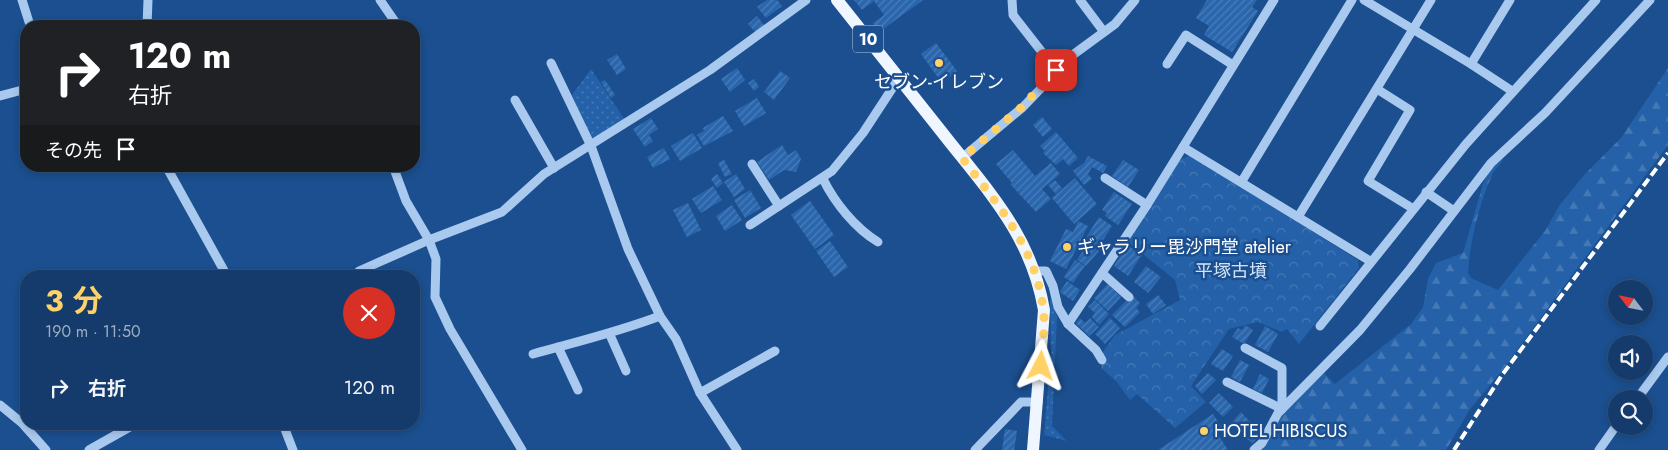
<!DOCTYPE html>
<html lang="ja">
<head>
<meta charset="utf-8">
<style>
  :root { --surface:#143b6b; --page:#1d4271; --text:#f1f3f6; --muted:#9dadc1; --line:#33557e; --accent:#ffd166 }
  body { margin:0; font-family:Jost,"Noto Sans JP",sans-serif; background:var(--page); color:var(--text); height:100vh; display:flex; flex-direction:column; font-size:19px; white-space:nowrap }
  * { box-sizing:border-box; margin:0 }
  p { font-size:16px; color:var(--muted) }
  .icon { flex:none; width:28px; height:28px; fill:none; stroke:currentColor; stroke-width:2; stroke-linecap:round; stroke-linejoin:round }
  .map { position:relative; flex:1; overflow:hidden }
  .details { position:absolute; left:20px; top:270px; width:400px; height:160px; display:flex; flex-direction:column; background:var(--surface); border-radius:20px; box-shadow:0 2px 8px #0003,0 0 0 1px var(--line) }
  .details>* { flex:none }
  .hud { position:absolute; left:20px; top:20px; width:400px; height:152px; border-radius:20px; box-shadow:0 2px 8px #0003,0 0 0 1px var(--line); background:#202124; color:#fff; overflow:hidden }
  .needle { width:32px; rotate:302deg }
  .controls { position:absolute; left:1608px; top:280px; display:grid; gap:10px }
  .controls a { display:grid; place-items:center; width:45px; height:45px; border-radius:50%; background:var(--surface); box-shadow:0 2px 8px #0003,0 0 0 1px var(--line); font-size:25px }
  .pin { position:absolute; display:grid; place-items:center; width:42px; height:42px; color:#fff; margin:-21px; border-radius:10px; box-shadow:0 2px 8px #0006 }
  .me { position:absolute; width:55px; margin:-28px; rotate:4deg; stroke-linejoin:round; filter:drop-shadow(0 0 4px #0008) }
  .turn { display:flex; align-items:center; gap:18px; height:105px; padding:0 25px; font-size:22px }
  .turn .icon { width:65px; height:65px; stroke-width:2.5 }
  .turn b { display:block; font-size:35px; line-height:42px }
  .then { display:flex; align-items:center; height:48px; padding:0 25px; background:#0003; gap:10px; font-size:19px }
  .round { display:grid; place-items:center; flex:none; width:52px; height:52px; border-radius:26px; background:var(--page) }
  .headline { display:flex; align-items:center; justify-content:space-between; height:85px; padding:0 25px }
  h1 { font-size:30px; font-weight:700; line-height:38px; color:var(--accent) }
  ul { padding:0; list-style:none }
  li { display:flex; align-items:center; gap:15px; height:65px; padding:0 25px }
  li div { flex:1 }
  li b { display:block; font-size:19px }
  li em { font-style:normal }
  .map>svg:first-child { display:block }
</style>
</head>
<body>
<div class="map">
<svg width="1668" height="450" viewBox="0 0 1668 450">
  <defs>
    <pattern id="grass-dots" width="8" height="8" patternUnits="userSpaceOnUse" patternTransform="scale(1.25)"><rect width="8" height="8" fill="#2461a8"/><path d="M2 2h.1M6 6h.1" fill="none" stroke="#4579b5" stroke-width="1.8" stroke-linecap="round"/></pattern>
    <pattern id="forest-firs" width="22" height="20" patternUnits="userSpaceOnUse" patternTransform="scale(1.25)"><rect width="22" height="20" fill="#2461a8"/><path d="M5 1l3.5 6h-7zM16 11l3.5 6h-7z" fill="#4579b5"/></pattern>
    <pattern id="park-crowns" width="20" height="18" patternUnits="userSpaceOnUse" patternTransform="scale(1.25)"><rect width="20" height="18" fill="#2461a8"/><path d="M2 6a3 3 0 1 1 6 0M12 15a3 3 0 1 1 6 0" fill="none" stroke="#4579b5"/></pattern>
    <pattern id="building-hatch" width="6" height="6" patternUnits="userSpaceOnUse" patternTransform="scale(1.25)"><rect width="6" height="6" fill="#2a66ad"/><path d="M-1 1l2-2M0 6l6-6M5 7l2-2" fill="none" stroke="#4a7db9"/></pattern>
  </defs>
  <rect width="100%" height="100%" fill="#1b4f8f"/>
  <g fill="url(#grass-dots)">
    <path d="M591,69L625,120L592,141L572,95Z"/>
    <path d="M1050,297L1057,317L1052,426L1067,441L1044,435L1051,354Z"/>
  </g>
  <path fill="url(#forest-firs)" d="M1668,68V145L1501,372L1470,409L1446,450H1259L1266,445L1281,415L1324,373L1335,384L1411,324L1423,307L1428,279L1436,263L1463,253L1483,184L1489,171L1504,156C1503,163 1495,168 1492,175C1479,205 1470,240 1468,273L1471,278L1498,290L1545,231L1559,206L1585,174L1621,138Z"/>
  <path fill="url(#park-crowns)" d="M1191,155L1358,260L1359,268L1299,344L1287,329L1282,332L1258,322L1229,329L1191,386L1206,402L1175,428L1137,394L1130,400L1116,381L1101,368L1103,352L1115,335L1180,300L1175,280L1128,242L1179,160Z"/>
  <g fill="url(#building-hatch)">
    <path d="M767,0H777L782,6L766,18L757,7Z"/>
    <path d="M854,0H923L879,32L873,23L884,15L874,1L862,10Z"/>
    <path d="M1207,0H1257L1252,7L1258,11L1232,52L1204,35L1209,26L1196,18Z"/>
    <path d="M757,16L764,25L755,32L748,24Z"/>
    <path d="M936,43L957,71L942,83L921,54Z"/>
    <path d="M617,54L626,69L617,75L607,60Z"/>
    <path d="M737,68L745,80L730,92L721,79Z"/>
    <path d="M780,71L790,78L774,100L764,92Z"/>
    <path d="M754,79L759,87L754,91L748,83Z"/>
    <path d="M605,80L615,95L611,98L601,82Z"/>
    <path d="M757,98L766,113L744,126L735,111Z"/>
    <path d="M723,116L733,131L704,146L697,135L704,131L703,128Z"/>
    <path d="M1042,117L1052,129L1043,137L1033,125Z"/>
    <path d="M651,118L658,129L649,135L653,141L645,147L633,129Z"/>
    <path d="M1056,132L1078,158L1069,166L1063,159L1056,165L1043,153L1045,151L1040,146Z"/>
    <path d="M693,133L702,148L680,161L671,146Z"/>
    <path d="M782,145L788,155L796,150L801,159L796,172L784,170L769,180L757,162Z"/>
    <path d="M664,148L670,159L653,168L647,157Z"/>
    <path d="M1013,150L1035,176L1051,163L1060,174L1042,189L1051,199L1036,212L1010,184L1012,183L996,164Z"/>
    <path d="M1088,156L1107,166L1103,173L1092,167L1088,174L1092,179L1084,185L1073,171L1084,163Z"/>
    <path d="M724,160L732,174L725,177L718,163Z"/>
    <path d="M1123,160L1139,170L1128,187L1112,176Z"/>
    <path d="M717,174L723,183L717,188L711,179Z"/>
    <path d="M736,174L745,189L734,197L724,182Z"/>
    <path d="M1075,178L1097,204L1074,224L1052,198Z"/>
    <path d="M1055,180L1062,188L1056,194L1048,185Z"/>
    <path d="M713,186L722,200L701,213L692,199Z"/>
    <path d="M750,190L761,208L745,218L734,200Z"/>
    <path d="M1114,192L1132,204L1118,225L1105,216L1107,213L1102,210Z"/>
    <path d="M810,201L834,235L815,249L791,215Z"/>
    <path d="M688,203L701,230L687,237L673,210Z"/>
    <path d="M732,205L742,220L725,231L716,216Z"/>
    <path d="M1099,217L1112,226L1098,248L1085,239Z"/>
    <path d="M1078,221L1088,226L1066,269L1050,261L1066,229L1073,232Z"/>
    <path d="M830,241L848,267L834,277L816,251Z"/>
    <path d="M1088,243L1099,251L1086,266L1077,260Z"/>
    <path d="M1127,245L1142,255L1128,276L1114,266Z"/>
    <path d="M1075,260L1085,266L1073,283L1064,277Z"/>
    <path d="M1146,266L1161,277L1148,293L1134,282Z"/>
    <path d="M1067,281L1080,290L1073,301L1060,292Z"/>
    <path d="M1108,284L1121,297L1108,311L1094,298Z"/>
    <path d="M1132,295L1140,303L1136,308L1140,312L1125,327L1112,315Z"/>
    <path d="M1158,295L1166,305L1153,314L1146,304Z"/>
    <path d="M1095,300L1109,314L1099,325L1092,317L1095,313L1088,307Z"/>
    <path d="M1080,318L1085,323L1090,318L1099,327L1089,336L1076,323Z"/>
    <path d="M1110,318L1120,328L1105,344L1095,334Z"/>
    <path d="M1245,325L1253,330L1244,344L1232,337L1238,328L1242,330Z"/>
    <path d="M1265,326L1278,334L1268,352L1255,345Z"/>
    <path d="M1222,349L1233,356L1223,371L1211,364Z"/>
    <path d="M1240,360L1249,365L1240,382L1231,377Z"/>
    <path d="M1208,373L1216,380L1202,394L1195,386Z"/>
    <path d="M1260,374L1269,379L1262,393L1253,389Z"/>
    <path d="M1219,393L1233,407L1223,417L1209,403Z"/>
    <path d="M1241,412L1254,426L1245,435L1232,422Z"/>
    <path d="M1213,414L1223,429L1217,433L1228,450H1158Z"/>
    <path d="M1005,429L1017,431L1014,450H1002Z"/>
    <path d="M1255,429L1261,435L1252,443L1246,438Z"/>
  </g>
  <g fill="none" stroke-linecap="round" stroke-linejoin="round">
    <g stroke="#a9c9ee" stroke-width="9">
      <path d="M22,0L29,22"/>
      <path d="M380,0L398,26"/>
      <path d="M1012,0L1013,15L1056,70"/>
      <path d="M1080,0L1104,32"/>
      <path d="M1364,0L1471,64L1512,91"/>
      <path d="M147,26L148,0"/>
      <path d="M551,63L591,146L628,249L660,316L676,339L700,393L775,351"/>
      <path d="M1167,64L1186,35L1233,65"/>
      <path d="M1471,64L1510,0"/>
      <path d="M1377,89L1410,110L1368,181L1412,208"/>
      <path d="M0,96L26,89"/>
      <path d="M515,100L554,168"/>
      <path d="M1183,147L1370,261"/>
      <path d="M962,158L1023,107L1074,54L1115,24L1135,0"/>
      <path d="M752,164L779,206"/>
      <path d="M166,166L227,276"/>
      <path d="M393,166L406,201L429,240L436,259L435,297L450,329L522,450"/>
      <path d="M1105,178L1147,205"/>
      <path d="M823,179C835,203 855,228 878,242"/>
      <path d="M1242,181L1352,0"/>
      <path d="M1426,192L1454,211"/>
      <path d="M1298,217L1431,0"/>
      <path d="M750,225L832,171L863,133L899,78"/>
      <path d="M1035,271H1046L1053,286L1058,307L1068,324L1096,350L1102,360"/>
      <path d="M1102,273L1129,297"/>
      <path d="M355,276L359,271L429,240L502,212L544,174L710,70L806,0"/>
      <path d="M1068,324L1147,205L1274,0"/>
      <path d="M1320,326L1466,144L1596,0"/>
      <path d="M610,335L626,371"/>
      <path d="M558,347L578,390"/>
      <path d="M533,354C576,342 618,332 660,316"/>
      <path d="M1227,382L1282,409V368L1245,348"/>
      <path d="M700,393L737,450"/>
      <path d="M1637,399L1668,357"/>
      <path d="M0,405L22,423L46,450"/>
      <path d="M283,424L293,450"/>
      <path d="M89,450L135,424"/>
      <path d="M975,450L1021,402H1038"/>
      <path d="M1254,450L1262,443L1278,413L1360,330L1410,269L1491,163L1545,113L1650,0"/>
      <path d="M1599,450L1616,426"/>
    </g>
    <path stroke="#f0f6ff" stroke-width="12" d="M837,0C872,44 906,87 941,131C987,190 1031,234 1044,310L1033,450"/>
    <path stroke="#fff" stroke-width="4" stroke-dasharray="9 4" stroke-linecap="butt" d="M1454,450L1502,375L1668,153"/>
  </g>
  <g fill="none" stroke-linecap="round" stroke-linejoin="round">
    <path stroke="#ffd166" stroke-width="9" stroke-dasharray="0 16.2" d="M1041,366C1042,347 1046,327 1043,308C1036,248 998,205 962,158L1022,107L1056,70"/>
  </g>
  <g fill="#ffd166" stroke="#1b4f8f" stroke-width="2">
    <circle cx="939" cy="63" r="5"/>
    <circle cx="1067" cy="247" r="5"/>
    <circle cx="1204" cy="431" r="5"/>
  </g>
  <g text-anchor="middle" stroke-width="5" stroke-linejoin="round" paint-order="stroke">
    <rect fill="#1b4f8f" stroke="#bbcadd" stroke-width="1" x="853" y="25.5" width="30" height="27" rx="4"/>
    <g font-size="16" font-weight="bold" fill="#fff">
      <text x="868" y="45">10</text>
    </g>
    <g font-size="18" fill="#fff" stroke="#1b4f8f" text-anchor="start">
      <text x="939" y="88" text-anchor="middle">セブン-イレブン</text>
      <text x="1077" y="253">ギャラリー毘沙門堂 atelier</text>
      <text x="1214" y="437">HOTEL HIBISCUS</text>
    </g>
    <g font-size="18" fill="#cfe3fa" stroke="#1b4f8f">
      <text x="1231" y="277">平塚古墳</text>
    </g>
  </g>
</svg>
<div class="controls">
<a><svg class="needle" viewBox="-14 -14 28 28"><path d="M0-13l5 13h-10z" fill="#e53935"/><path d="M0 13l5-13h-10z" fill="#9dadc1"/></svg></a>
<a><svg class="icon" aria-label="sound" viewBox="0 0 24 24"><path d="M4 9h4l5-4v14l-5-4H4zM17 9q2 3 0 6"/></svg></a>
<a><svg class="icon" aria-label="search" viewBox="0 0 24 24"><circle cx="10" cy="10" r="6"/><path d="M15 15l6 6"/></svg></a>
</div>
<div class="pin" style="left:1056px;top:70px;background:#d93025"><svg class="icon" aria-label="arrive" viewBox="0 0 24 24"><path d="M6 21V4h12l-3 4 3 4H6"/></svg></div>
<svg class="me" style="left:1041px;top:366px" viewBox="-20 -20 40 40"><path d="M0-17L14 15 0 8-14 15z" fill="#ffd166" stroke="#fff" stroke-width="4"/></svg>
<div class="hud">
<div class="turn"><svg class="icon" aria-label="right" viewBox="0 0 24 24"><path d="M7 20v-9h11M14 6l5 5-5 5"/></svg><div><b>120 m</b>右折</div></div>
<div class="then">その先<svg class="icon" aria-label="arrive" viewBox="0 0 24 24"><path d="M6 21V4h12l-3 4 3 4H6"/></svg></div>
</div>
<section class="details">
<div class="headline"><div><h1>3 分</h1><p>190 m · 11:50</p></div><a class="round" style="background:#d93025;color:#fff"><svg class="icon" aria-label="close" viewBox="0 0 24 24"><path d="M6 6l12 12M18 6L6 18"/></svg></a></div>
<ul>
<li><svg class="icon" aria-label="right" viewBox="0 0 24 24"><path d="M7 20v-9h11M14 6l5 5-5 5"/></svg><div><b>右折</b></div><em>120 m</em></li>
</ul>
</section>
</div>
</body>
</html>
